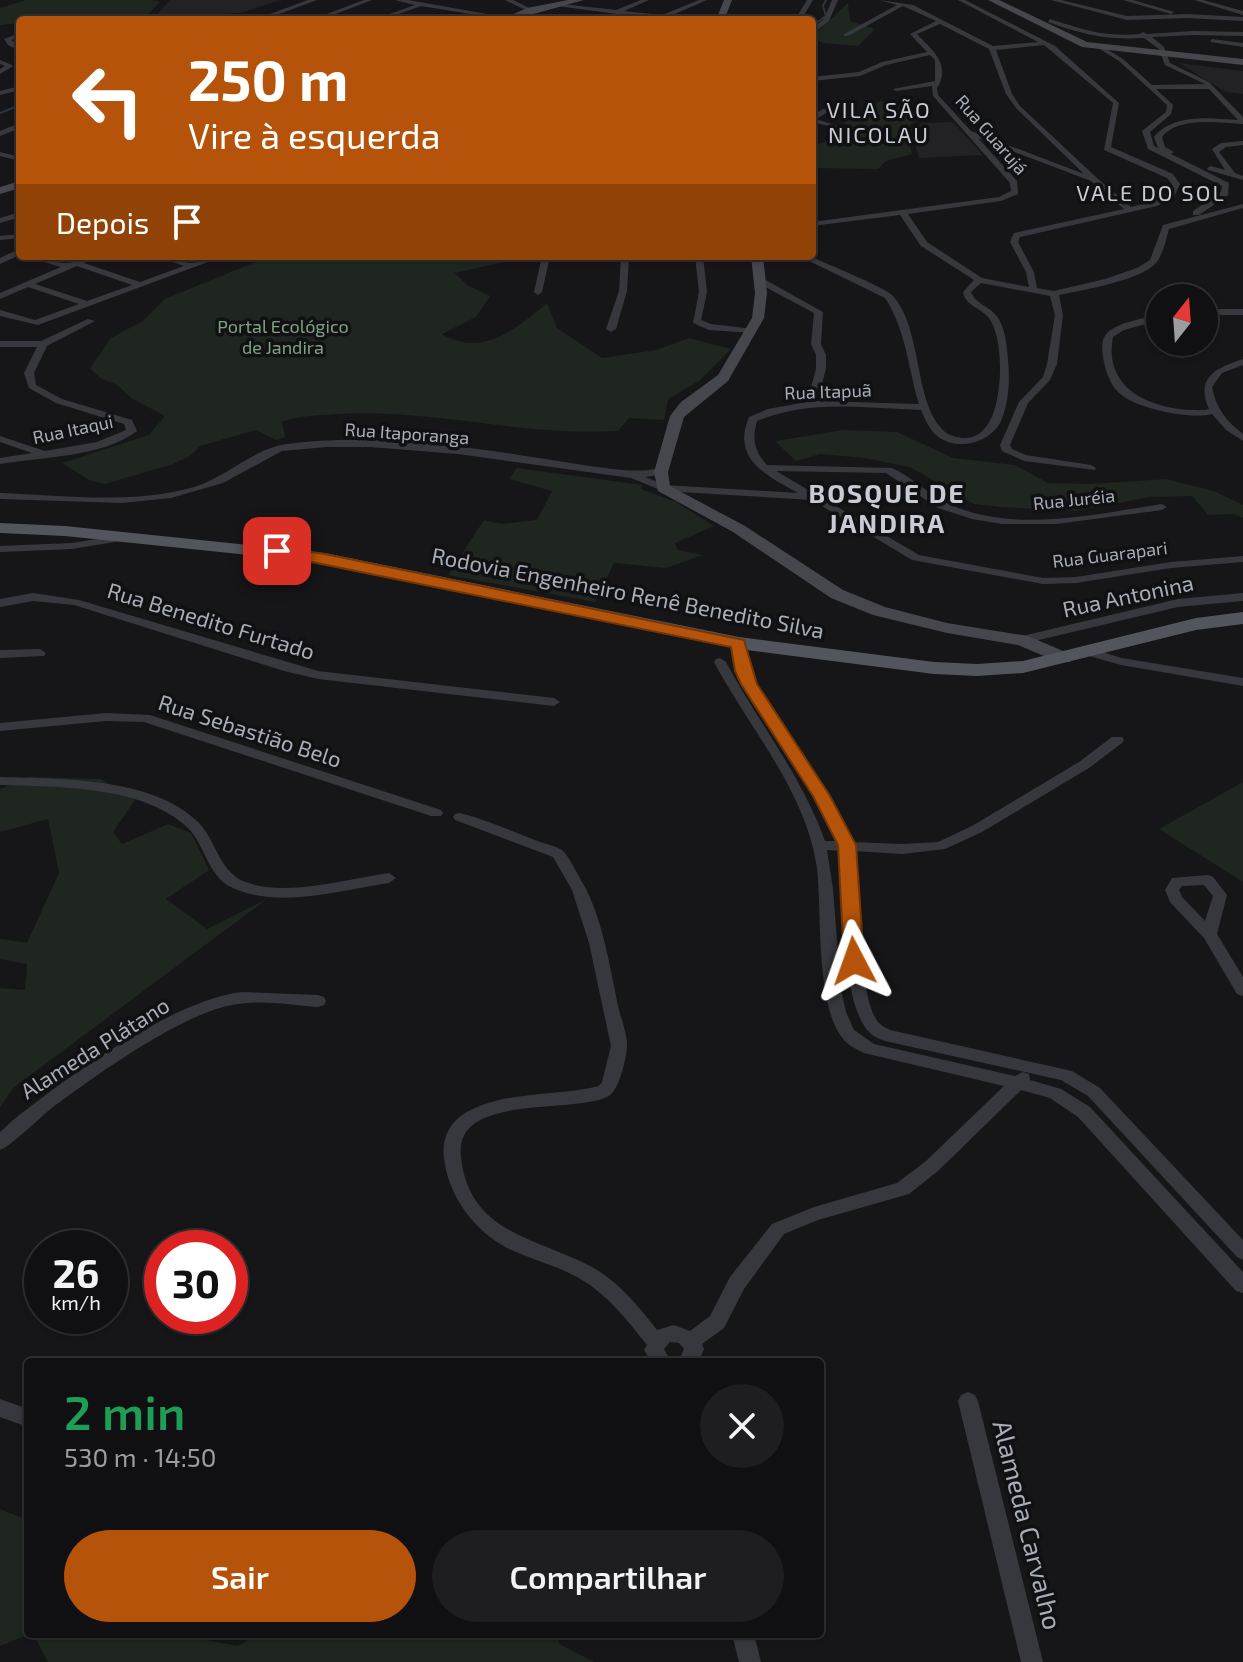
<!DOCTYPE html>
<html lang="pt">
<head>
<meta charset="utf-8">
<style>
  :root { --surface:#101012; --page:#1e1e20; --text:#f1f3f6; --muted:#9c9d9f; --line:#303032; --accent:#b45309 }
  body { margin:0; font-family:"Exo 2",sans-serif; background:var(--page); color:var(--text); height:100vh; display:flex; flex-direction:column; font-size:30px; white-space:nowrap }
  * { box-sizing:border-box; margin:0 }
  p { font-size:26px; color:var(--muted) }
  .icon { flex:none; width:44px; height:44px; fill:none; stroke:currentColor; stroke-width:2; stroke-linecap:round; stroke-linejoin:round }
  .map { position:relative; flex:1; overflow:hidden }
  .sheet { position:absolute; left:24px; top:1358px; width:800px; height:280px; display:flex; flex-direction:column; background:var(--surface); border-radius:8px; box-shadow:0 2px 6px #0004,0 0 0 2px var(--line) }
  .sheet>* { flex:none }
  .top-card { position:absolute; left:16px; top:16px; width:800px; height:244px; border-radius:8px; box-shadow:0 2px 6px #0004,0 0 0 2px var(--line); background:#b45309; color:#fff; overflow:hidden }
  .needle { width:52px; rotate:17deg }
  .buttons { position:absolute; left:1146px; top:284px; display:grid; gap:16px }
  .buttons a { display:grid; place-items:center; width:72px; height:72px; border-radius:50%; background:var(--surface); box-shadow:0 2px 6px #0004,0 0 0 2px var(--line); font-size:40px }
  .speed { position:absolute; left:24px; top:1230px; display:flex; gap:16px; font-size:40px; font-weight:700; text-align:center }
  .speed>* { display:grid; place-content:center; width:104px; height:104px; border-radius:50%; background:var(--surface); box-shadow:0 2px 6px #0004,0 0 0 2px var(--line); line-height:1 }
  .speed small { font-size:20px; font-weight:400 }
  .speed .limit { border:12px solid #d22; background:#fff; color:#111 }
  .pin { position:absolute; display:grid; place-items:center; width:68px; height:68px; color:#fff; margin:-34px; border-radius:16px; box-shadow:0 4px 12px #0006 }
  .me { position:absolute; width:88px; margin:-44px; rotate:356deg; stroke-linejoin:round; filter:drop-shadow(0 0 6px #0008) }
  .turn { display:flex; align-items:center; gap:28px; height:168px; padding:0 40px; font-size:36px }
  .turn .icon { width:104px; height:104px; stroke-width:2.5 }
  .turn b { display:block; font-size:56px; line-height:68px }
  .then { display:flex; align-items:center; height:76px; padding:0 40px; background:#0003; gap:16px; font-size:30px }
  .round { display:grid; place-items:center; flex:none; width:84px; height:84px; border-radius:42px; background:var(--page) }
  .overview { display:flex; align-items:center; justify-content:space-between; height:136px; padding:0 40px }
  h1 { font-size:48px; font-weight:600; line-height:60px; color:#1e9e55 }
  .button { display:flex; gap:16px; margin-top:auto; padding:16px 40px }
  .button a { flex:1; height:92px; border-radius:48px; background:var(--accent); color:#fff; font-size:32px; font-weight:600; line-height:92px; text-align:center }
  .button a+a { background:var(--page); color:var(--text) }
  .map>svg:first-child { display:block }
</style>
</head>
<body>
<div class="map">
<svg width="1243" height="1662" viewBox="0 0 1243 1662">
  <rect width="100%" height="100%" fill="#161618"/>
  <g fill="#222225">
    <path d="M170,0H281L240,13L154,18Z"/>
    <path d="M1179,63L1243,71V94L1226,92Z"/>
    <path d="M953,122L983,155L919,158L911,129L923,123Z"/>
  </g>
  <g fill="#1e261f">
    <path d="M26,0H151L160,2L145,17L20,20V23L0,25V8Z"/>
    <path d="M848,3L850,21L875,29L858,46L823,43L812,37Z"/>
    <path d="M881,101L913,109L919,118L906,129L912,154L886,161L878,169L812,168V146L859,130L843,123Z"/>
    <path d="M270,256H506L504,262L454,273L469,286L490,296L476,317L442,334C482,358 516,329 547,303L557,328L602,358L656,350L689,338L731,349L699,381L668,399L664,420L629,418L618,431C524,437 431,408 336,414C317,416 299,415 282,422L285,437L276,440L256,430L200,446L190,456L173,464L105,484L91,481L62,463L149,435L165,416L131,398L117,385L100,378L90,368L111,338L143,321L165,299Z"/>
    <path d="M843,430L897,432L953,458L1015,465L1048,483L1089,484L1166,479L1214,491L1243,505V518L1234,514L1208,515L1192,496L1150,497L1075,511L1001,507L974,504L910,467L865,458L820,454L796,461L775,441Z"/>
    <path d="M517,468L642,485L641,489L676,502L714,526L675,543L678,550L703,555L666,568L614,563L595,602L448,575L484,520L502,524L537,520L552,491L509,479Z"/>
    <path d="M29,777L101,779L135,800L113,832L122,844L168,824L191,833L209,870L166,899L207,929L267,899L13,1088L0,1107V988L25,990L27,964L0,959V939L27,943L59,873L48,819L0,832V789Z"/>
    <path d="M1243,782V882L1159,829Z"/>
    <path d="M0,1509L28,1520L30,1634L0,1646Z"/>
    <path d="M33,1634H173L238,1646L257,1634H557L559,1644L594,1662H48Z"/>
  </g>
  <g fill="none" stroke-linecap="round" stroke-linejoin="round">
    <g stroke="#2c353c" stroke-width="2">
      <path d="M812,26L826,16L823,6L826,0"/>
      <path d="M0,113L20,105"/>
    </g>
    <g fill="#37383d" fill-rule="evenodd">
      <path d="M308,0H317L263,20H254Z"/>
      <path d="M364,0H372L320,20H311Z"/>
      <path d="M395,0H408L521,20H507L421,6L382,20H373L415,5Z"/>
      <path d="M505,0H513L533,10L528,11Z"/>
      <path d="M641,0H649L624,11L662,15L699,0H707L661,20L550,5L553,3L616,10Z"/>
      <path d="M807,0H813L801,20H795Z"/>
      <path d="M832,0H838L829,21L812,34V29L824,19Z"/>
      <path d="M879,0L913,5L993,46L1038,42L958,0H965L1055,46L1119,103L1111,147L1173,174L1180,184L1174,197L1157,206L1020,237L1018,242L1034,272L1037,288L1054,291L1105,279L1137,268L1150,260L1163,225L1243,204V208L1169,229C1166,239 1163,256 1155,264C1138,281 1083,290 1059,295L1063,315L1057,364L1050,380L1028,403L1010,445L1012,449L1026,455L1091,465L1096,468L1095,470L1024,461L1002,451L1000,445L1019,402L1043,377L1047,364L1055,315L1050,296L981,283L971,292C975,303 986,305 994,313C1005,324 1007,344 1008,360C1010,380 1009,402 1001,421C989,445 952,453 933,432C928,426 924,417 921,410C866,408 809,399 757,421C752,439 754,451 767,465L892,468C913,477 928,495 949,504C1014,534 1095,514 1162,504L1167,507L1162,510L1056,524H1002L972,519L938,508L886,473L776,471L919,555L1043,578L1076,577L1171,562L1243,556V562L1171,568L1076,583L1043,584L912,560L812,500L663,491L631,478L458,454L370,447H327L282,451L223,483L171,498L122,503L0,499V493C64,495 132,505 194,487C227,477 254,448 287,444C384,431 487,450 583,465C606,468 627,472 649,470C657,469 660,468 666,472L665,474L645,477L665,485L798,493C767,476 731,459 749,417L768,409L807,402L816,369V355L811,344L814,313L758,283V279H764L823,312L821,344L826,355V369L817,401L919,404C908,368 906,330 885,298L799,256H810C826,264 883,286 893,296C922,328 914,399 941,428C947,435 954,437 963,438C974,439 982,433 988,424C1003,403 1005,337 988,317C979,307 966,306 963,292L974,280L921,246L900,215L812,226V222L999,197L1011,191L1010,183L933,96L932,86L896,91L893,89L935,81V60L930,55L886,65L860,76L812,81V77L859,72L882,62L927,52L910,34L936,21L903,6L848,36H844V34L897,5ZM940,24L989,49L1006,94L1016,108L1084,174L971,131L938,95L937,88C952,65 932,50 917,34ZM1044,45L1113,103L1104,150L1167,178L1172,184C1165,201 1148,203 1131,207L1097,178L1020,106L1012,94L996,50ZM978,138L1091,181L1124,209L1014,233L1010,242L1026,272L1029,287L982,278L927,242L908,214L1001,201L1018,194L1017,181Z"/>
      <path d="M1051,0H1061L1127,16L1187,14L1243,17V21L1187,18L1127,20Z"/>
      <path d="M1123,0H1133L1174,12L1171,14Z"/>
      <path d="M1194,0H1203L1243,11V15Z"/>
      <path d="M1050,19C1085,30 1103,37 1140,34L1143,32L1147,34L1193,31L1243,32V36L1193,35L1152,37L1164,47L1170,63L1209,82L1243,117V124C1219,123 1179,116 1162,137L1165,147L1174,152L1171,154L1229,183L1228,195L1199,215H1193V211L1221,192L1222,186L1148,149L1142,131L1166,112L1167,105L1119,61L1095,46L1100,45L1123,59L1152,85L1205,84L1165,65L1159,49L1144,38C1105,40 1085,35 1048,22ZM1156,89H1209L1238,120C1211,118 1173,113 1154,137L1158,148L1154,146L1150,132L1171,114L1173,105Z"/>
      <path d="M20,33V37L11,40L20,47V51L8,45L4,39Z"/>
      <path d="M1212,39L1243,43V47L1210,42Z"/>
      <path d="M0,60L12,65L13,66L0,74V69L5,66L0,64Z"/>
      <path d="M20,86V90L0,95V91Z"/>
      <path d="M843,99L845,102L816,119L844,128V130L812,122V115Z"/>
      <path d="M20,123V128L0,136V131Z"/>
      <path d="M1243,141V145L1226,147L1219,152L1235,173L1243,176V180L1208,170L1207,168L1211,166L1225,170L1212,149L1221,143Z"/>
      <path d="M0,152L20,157V161L0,156Z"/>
      <path d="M20,212V217L0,223V218Z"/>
      <path d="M20,234V238L0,240V236Z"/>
      <path d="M17,250H20V255L0,264V258Z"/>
      <path d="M24,256C38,256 50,261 64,263C75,264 86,256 97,256L84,263L140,282L184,266L156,256C168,256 178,262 190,263C200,263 212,256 224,256L38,325L0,316V310L35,320L79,304L28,287L0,299V293L61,267ZM77,266L132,285L87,301L35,284Z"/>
      <path d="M542,256H550L542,292L538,295L534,292Z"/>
      <path d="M621,256H629L627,291L616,329L611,332L606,329L619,291Z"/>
      <path d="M695,256H703L707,292L701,320L711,324L753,329V333L709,330L693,323L699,292Z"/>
      <rect x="1204" y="309" width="39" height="6"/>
      <path d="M1160,314V320L1124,330L1113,337C1102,394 1160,412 1205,410L1209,409C1195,377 1216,368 1243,359V365L1222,373L1212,387C1216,408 1226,421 1243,434V441L1226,430L1212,414C1190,420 1132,408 1117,391C1109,382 1105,369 1103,357C1102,349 1101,339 1107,333C1120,321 1144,319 1160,314Z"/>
      <path d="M88,319L95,321L47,346L34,373L36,385L62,399L132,420L137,431C104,457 41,457 0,464V458L32,453L0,442V436L45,451L97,442L126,430L124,424L56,403L29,388L24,373L37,347H0V341H41Z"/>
      <path d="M123,535L129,538L127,540L72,549L0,552V546L72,543Z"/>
      <path d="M33,593L79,600L318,671L554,698L560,702L554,706L318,679L284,671L74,605L33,601L0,607V599Z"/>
      <path d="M1243,593V601L1178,607L1022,644L1016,640L1018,637L1178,599Z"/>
      <path d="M739,639L745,643L749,671L755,684L828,796L852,842L902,844L938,842L972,826L1079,762L1112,737H1122L1124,740L1122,743L1089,768L982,832L945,849L902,854L854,851C857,885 859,1002 879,1023C882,1026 886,1028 890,1030L1072,1071L1100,1088L1243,1240V1260L1237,1257L1088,1096L1061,1080L885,1041C878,1039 869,1034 865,1027C841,992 843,895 840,851L827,850L833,889L841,990L846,1012L854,1030L874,1044L1015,1076L1023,1072L1029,1074L1030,1080L1061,1089L1090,1107L1243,1272V1293L1236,1291L1078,1117L1050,1098L1021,1090L938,1171L909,1194L818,1220L784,1234L744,1289L724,1328L702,1344L704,1349L698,1362H678L684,1349L679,1343L670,1342L664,1349L671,1362H651L644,1350L647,1345C627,1320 609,1296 582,1280C559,1266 533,1260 509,1249C475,1232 448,1196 444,1158C441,1139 450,1121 467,1112C508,1090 555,1097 599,1086L602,1082L611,1046L589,943L572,890L553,857L455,820L453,817L455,814L460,813C487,820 514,832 540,842C546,844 557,846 563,851C569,856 580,879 585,887C604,924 610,969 619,1010C622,1021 627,1034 627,1045C627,1057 619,1090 609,1096C574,1115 453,1092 461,1157C469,1234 538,1238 592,1267C619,1282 638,1306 657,1330L674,1325L690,1331L710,1316L730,1277L772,1224L814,1207L897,1183L926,1161L1004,1086L864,1053C857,1049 849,1046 844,1040C815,1008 822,911 817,868C806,791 749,728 714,662L716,659L720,658L726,662C758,722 802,776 825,841H838L814,796L743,684L737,671L733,643Z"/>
      <path d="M1086,647L1122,658L1243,678V686L1121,665L1082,654L1080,651L1082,648Z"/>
      <path d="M40,649L46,653L44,656L0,658V650Z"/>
      <path d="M106,713L150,715L441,810L443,813L441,816H431L144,722L106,721L0,731V723Z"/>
      <path d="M0,777C60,779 154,777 199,823C216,841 219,870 243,881C282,898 348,879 389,873L396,878L389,883C340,890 278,910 231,887C208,876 205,845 188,828C143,785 58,787 0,785Z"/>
      <path d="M1208,875L1213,877L1227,895L1217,934L1243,977V996L1237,994L1204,938L1170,902L1165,890L1172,878ZM1204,885L1213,896L1205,921L1182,897L1179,890L1182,886Z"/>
      <path d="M242,992L318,995L324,997L326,1001L324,1005L318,1007C290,1005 260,999 232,1005C180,1015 101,1072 57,1104C43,1114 12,1146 0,1150V1132L12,1121C67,1077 173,1000 242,992Z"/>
      <path d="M968,1392L975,1395L978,1401L1043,1662H1021L958,1401L961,1395Z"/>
      <path d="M0,1399L28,1409V1427L0,1417Z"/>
      <path d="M732,1634H754L761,1662H739Z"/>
    </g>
    <g fill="#45474d" fill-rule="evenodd">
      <path d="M568,0H584L512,20H500L527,8Z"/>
      <path d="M724,0H732L724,20H716Z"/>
      <path d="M988,0H999L1087,42L1243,59V65L1082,47Z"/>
      <path d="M20,181V188L0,194V187Z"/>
      <path d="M751,256H763L767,293L764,318L728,381L684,417L668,472L670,486L745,526L843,590L885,607L947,623L1028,636L1070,654L1073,658L1070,662H1058L1018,645L947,633L873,615L831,598L733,532L658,491L654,472L670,416L681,402L718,375L752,318L755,293Z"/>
    </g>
    <path fill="#53555c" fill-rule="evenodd" d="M0,523L65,526L325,553L739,637L934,662L977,664L1023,661L1196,618L1243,612V624L1196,630L1023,673L977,676L934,674L739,649L325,563L65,536L0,533Z"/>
  </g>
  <path fill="#b45309" stroke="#753606" stroke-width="2" d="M277,547L325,554L744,640L757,684L830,796L856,845L864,961L861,966L854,968L844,961L838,845L813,796L741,684L735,671L731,647L272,554L270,551Z"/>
  <g text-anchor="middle" stroke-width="7" stroke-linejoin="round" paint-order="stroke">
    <g font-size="18" fill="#a8adb8" stroke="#111113">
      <text transform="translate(991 135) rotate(49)" y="6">Rua Guarujá</text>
      <text transform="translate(828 392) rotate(-2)" y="6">Rua Itapuã</text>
      <text transform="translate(73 430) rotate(-12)" y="6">Rua Itaqui</text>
      <text transform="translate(407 434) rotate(4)" y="6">Rua Itaporanga</text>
      <text transform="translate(1074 500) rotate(-6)" y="6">Rua Juréia</text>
      <text transform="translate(1110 555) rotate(-7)" y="6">Rua Guarapari</text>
    </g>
    <g font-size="18" fill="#7fa381" stroke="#111113">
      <text x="283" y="333">Portal Ecológico<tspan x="283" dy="21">de Jandira</tspan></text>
    </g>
    <g font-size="22" letter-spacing="2" fill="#c9ccd4" stroke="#111113">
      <text x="879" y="118">VILA SÃO<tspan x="879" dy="25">NICOLAU</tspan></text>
      <text x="1151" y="201">VALE DO SOL</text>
    </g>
    <g font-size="22" fill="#a8adb8" stroke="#111113">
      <text transform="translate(628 593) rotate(11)" y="8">Rodovia Engenheiro Renê Benedito Silva</text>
      <text transform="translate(1128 596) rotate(-12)" y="8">Rua Antonina</text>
      <text transform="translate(211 621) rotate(17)" y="8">Rua Benedito Furtado</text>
      <text transform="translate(250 731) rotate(18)" y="8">Rua Sebastião Belo</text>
      <text transform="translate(95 1048) rotate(-32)" y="8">Alameda Plátano</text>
    </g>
    <g font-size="26" font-weight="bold" letter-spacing="2" fill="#c9ccd4" stroke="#111113">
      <text x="887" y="503">BOSQUE DE<tspan x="887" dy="30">JANDIRA</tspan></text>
    </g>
    <g font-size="26" fill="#a8adb8" stroke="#111113">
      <text transform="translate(1027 1525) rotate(76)" y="9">Alameda Carvalho</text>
    </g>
  </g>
</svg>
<div class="buttons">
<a><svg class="needle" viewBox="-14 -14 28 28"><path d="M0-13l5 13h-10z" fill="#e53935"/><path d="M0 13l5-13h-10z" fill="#9c9d9f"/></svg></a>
</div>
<div class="speed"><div>26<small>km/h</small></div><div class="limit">30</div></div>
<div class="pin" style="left:277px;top:551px;background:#d93025"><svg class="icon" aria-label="arrive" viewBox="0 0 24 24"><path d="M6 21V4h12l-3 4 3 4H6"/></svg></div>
<svg class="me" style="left:854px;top:961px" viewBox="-20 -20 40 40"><path d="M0-17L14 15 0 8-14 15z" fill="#b45309" stroke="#fff" stroke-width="4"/></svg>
<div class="top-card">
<div class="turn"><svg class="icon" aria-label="left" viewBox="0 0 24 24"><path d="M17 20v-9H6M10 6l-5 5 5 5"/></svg><div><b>250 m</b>Vire à esquerda</div></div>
<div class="then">Depois<svg class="icon" aria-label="arrive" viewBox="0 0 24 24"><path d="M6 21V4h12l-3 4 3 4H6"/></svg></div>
</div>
<section class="sheet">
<div class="overview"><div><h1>2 min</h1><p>530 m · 14:50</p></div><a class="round"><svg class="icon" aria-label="close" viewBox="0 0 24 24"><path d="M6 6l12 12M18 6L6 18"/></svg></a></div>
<div class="button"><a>Sair</a><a>Compartilhar</a></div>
</section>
</div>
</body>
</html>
